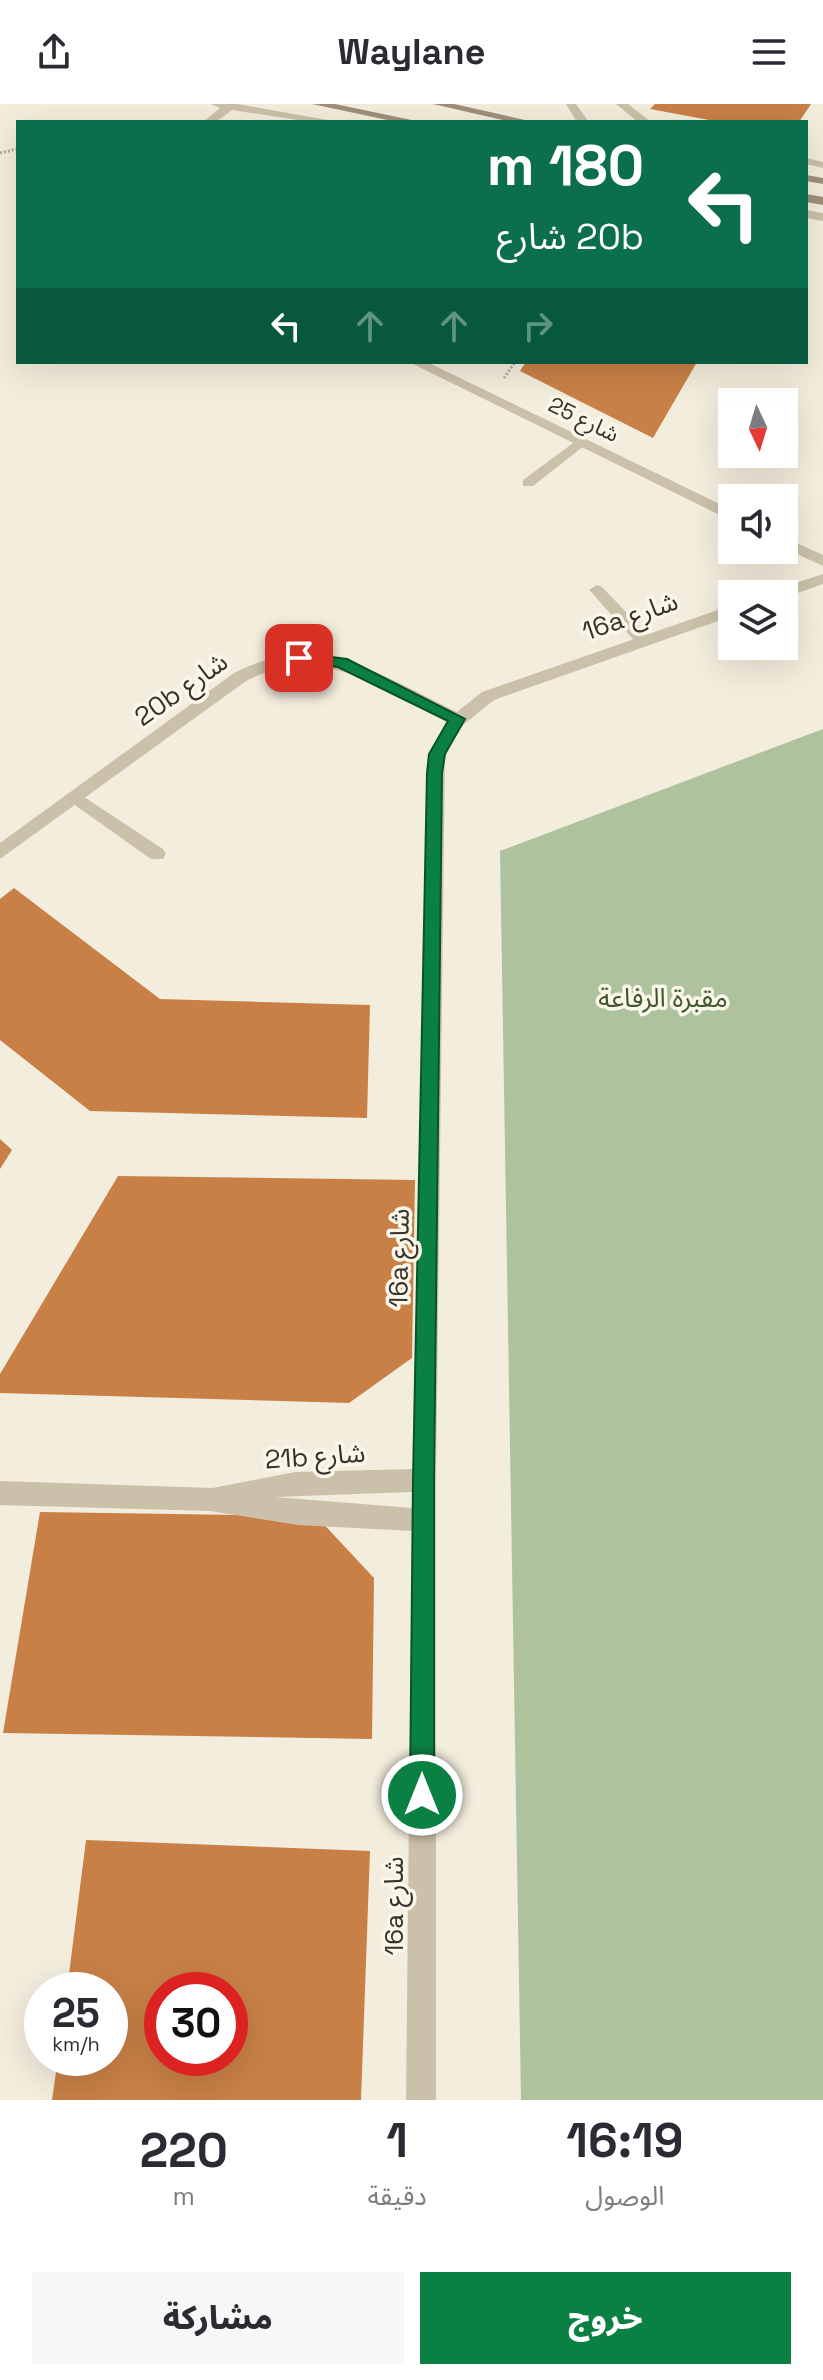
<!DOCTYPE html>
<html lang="ar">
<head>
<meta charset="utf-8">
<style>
  :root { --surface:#fff; --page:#f7f7f7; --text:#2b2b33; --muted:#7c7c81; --accent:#0b8043 }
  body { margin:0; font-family:"Space Grotesk","Noto Sans Arabic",sans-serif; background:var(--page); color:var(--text); direction:rtl; height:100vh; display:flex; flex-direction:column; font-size:30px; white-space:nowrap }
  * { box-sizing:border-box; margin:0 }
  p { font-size:26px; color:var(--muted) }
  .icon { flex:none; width:44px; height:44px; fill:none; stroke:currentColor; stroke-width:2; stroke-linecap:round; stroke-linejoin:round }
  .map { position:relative; height:1996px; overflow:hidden; direction:ltr }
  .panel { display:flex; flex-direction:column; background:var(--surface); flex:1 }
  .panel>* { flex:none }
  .guide { position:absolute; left:16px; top:16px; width:792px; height:244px; border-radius:0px; box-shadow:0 8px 32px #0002; direction:rtl; background:#0b6e4f; color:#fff; overflow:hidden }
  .needle { width:52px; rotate:176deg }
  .tools { position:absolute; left:718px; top:284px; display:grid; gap:16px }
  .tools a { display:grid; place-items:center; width:80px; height:80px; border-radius:0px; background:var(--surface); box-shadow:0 8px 32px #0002; font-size:40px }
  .speed { position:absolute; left:24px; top:1868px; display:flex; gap:16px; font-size:40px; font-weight:700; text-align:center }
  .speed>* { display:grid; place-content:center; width:104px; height:104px; border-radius:50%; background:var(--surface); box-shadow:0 8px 32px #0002; line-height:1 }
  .speed small { font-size:20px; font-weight:400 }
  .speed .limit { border:12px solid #d22; background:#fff; color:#111 }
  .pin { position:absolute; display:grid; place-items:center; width:68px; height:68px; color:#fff; margin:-34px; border-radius:16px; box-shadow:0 4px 12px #0006 }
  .me { position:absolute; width:88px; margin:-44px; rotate:0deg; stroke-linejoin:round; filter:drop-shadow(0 0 6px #0008) }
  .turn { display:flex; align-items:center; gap:28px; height:168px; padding:0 32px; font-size:36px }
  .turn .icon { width:104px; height:104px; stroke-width:2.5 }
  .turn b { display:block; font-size:56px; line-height:68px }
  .lanes { display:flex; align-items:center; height:76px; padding:0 32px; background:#0003; justify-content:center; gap:40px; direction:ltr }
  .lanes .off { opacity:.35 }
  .eta { display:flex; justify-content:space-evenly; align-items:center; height:136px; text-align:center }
  .eta b { font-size:48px; font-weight:800; line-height:56px }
  .primary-button { display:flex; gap:16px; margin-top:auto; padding:16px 32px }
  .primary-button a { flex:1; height:92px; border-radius:0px; background:var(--accent); color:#fff; font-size:32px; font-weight:800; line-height:92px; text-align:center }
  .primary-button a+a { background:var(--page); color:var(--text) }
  header { display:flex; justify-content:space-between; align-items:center; height:104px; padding:0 32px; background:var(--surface); font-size:36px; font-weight:800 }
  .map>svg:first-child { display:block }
</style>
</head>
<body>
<header><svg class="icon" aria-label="menu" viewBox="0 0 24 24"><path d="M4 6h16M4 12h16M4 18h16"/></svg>Waylane<svg class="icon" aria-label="share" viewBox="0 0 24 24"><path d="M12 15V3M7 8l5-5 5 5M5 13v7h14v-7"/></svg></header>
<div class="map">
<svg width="823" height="1996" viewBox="0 0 823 1996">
  <rect width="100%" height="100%" fill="#f3eddd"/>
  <path fill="#aec29d" d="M823,625V1996H521L500,747Z"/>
  <g fill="#c88046" fill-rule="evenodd">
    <path d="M655,0H811L799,18H720L650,5Z"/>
    <path d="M526,258H697L653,334L520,267Z"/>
    <path d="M14,784L160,895L370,901L367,1014L90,1007L0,936V795Z"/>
    <path d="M0,1035L12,1046L0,1065Z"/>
    <path d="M118,1072L415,1076L412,1254L349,1299L0,1289V1270Z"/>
    <path d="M40,1408L316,1412L374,1474L372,1635L3,1629Z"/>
    <path d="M86,1736L370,1747L361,1996H52L58,1954H110V1886H67ZM162,1886H230V1954H162Z"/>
  </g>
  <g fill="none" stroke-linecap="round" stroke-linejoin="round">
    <g stroke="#b7aa93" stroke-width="3" stroke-dasharray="2 2" stroke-linecap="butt">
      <path d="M0,49L17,45"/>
      <path d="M504,274L515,258"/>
    </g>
    <g fill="#cbc0a9" fill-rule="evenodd">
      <path d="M211,0H237L339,18H311L232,6L216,18H203L220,4Z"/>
      <path d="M616,0H628L651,18H638Z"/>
      <path d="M806,54L823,58V64L806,60Z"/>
      <path d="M806,106L823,109V117L806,114Z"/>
      <path d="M580,334L587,338L585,341L533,382H523V376Z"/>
      <path d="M597,481L602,483L650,533V541H638L592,489L589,486Z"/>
      <path d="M75,687L163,745L166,750L163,755H151L69,697L66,693L69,689Z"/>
    </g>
    <g fill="#cbc0a9" fill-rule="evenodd">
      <path d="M566,0H576L589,18H577Z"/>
      <path d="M409,258H427L732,406V417Z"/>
      <path d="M784,433L823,451V462L784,444Z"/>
      <path d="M823,470V480L784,494V490H771L774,486Z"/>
      <path d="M732,501V512L494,596L463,621L445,650L436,1376V1996H406L412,1427L298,1421L210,1407L0,1401V1377L212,1384L295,1368L413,1365L429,650L448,617C379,584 322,537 246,577L0,755V739L234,569C319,525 380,571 457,608L482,588ZM412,1388V1404L275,1393Z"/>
    </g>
    <g fill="#9f8f7a" fill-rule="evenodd">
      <path d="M312,0H335L421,18H397Z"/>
      <path d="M433,0H454L534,18H511Z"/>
      <path d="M806,71L823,74V80L806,77Z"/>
      <path d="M806,90L823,93V101L806,98Z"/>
    </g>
  </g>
  <path fill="#0b8043" stroke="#07532c" stroke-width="2" d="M299,549L347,555L465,615L445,650L442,669L434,1376V1691L431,1699L422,1703L414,1699L410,1691L413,1376L427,669L429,650L448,617L338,563L294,557V550Z"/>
  <g text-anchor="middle" stroke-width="7" stroke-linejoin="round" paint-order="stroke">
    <g font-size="22" fill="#383129" stroke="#faf6ea">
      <text transform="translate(584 315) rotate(26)" y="8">شارع 25</text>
    </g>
    <g font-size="26" fill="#383129" stroke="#faf6ea">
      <text transform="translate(630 512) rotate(-19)" y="9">16a شارع</text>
      <text transform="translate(181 585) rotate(-35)" y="9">20b شارع</text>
      <text transform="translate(399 1154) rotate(-89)" y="9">16a شارع</text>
      <text transform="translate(315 1352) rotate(-4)" y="9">21b شارع</text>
      <text transform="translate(394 1802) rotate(-90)" y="9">16a شارع</text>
    </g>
    <g font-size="26" fill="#3f572c" stroke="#faf6ea">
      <text x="663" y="903">مقبرة الرفاعة</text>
    </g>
  </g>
</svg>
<div class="tools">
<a><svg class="needle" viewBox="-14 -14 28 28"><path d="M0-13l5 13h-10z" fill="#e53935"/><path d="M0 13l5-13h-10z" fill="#7c7c81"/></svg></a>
<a><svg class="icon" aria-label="sound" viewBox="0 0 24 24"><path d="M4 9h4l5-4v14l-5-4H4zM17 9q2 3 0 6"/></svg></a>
<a><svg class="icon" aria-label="layers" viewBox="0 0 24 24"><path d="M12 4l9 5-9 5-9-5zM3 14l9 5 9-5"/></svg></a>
</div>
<div class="speed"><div>25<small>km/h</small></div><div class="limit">30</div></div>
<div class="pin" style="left:299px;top:554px;background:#d93025"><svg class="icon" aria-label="arrive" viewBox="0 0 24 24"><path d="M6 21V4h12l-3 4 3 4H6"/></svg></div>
<svg class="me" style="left:422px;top:1691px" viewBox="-20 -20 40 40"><circle r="17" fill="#0b8043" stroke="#fff" stroke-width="3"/><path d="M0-11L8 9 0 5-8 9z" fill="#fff"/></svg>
<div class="guide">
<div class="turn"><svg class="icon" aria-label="left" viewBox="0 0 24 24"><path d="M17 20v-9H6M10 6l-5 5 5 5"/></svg><div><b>180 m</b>20b شارع</div></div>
<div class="lanes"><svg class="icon" aria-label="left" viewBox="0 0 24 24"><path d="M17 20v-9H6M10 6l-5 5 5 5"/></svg><svg class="icon off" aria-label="ahead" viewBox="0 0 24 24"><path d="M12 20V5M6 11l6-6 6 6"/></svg><svg class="icon off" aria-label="ahead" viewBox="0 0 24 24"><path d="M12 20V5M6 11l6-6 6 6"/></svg><svg class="icon off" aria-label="right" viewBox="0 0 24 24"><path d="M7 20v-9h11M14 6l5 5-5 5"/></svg></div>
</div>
</div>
<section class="panel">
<div class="eta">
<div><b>16:19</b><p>الوصول</p></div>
<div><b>1</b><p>دقيقة</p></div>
<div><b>220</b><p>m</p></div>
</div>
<div class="primary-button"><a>خروج</a><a>مشاركة</a></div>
</section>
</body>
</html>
